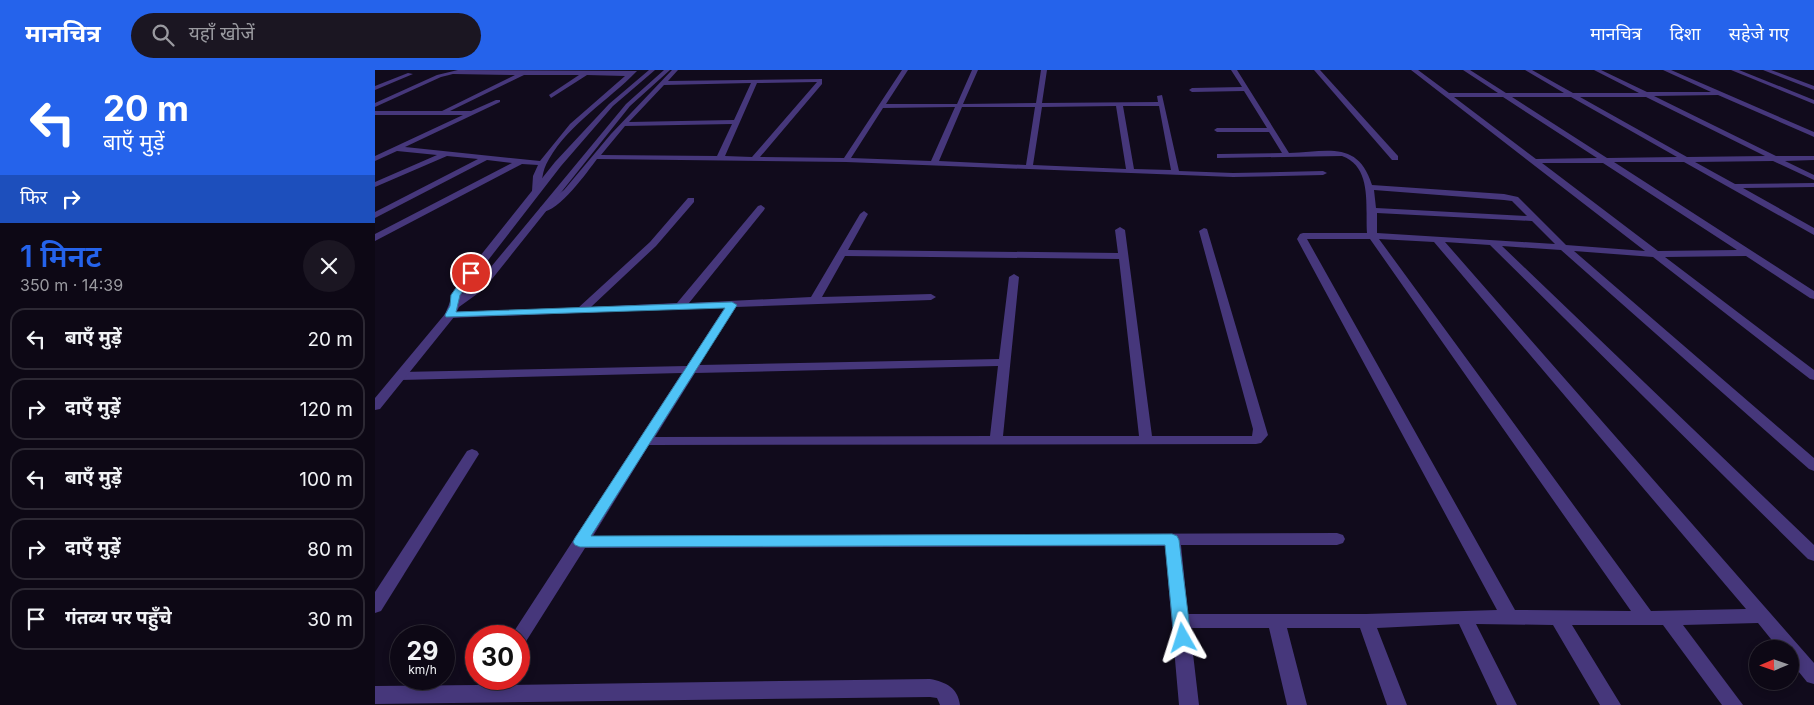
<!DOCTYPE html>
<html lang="hi">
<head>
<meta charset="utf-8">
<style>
  :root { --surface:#0d0815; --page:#1b1622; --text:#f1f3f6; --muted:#9a9aa0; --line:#2d2934; --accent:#2563eb }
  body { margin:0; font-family:Inter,"Noto Sans Devanagari",sans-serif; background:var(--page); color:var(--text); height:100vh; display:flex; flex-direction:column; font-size:19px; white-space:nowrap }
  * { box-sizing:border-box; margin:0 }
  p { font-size:16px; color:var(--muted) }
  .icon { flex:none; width:28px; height:28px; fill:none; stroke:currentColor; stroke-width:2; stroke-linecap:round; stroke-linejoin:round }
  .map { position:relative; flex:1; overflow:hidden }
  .sheet { display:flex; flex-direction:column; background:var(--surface); width:375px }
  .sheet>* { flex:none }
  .top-card { background:#2563eb; color:#fff; overflow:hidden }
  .needle { width:32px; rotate:268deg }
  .tools { position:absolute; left:1374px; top:570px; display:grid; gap:10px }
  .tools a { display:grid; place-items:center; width:50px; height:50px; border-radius:50%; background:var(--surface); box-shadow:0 2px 8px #0003,0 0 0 1px var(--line); font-size:25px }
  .speed { position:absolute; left:15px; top:555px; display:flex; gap:10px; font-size:25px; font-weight:700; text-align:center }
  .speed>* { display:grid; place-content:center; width:65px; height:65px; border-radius:50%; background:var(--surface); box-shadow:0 2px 8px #0003,0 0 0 1px var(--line); line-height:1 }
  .speed small { font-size:12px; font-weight:400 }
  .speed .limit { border:8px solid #d22; background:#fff; color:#111 }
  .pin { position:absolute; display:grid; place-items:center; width:42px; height:42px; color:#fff; margin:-21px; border:2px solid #fff; border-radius:50%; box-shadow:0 1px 5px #0007 }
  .me { position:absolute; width:55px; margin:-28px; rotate:354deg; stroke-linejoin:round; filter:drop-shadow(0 0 4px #0008) }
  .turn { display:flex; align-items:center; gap:18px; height:105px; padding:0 20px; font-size:22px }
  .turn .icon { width:65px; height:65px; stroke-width:2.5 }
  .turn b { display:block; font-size:35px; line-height:42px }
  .then { display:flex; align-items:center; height:48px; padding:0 20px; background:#0003; gap:10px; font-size:19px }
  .round { display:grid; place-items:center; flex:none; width:52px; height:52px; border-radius:26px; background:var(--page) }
  .headline { display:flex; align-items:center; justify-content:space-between; height:85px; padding:0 20px }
  h1 { font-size:30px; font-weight:600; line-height:38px; color:var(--accent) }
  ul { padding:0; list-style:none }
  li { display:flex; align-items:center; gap:15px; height:62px; margin:0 10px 8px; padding:0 10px; border:2px solid var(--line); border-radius:15px }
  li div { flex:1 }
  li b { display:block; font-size:19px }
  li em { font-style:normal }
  header { display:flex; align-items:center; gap:30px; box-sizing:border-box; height:70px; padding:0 25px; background:var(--accent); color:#fff }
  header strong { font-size:24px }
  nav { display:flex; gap:28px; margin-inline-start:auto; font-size:18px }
  .search { width:350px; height:45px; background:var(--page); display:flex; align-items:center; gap:12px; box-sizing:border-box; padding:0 18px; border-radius:28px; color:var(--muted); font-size:19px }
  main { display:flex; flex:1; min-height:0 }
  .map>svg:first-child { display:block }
</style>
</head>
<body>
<header>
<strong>मानचित्र</strong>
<div class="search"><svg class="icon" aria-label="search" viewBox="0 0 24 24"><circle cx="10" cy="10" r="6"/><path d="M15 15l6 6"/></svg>यहाँ खोजें</div>
<nav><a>मानचित्र</a><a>दिशा</a><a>सहेजे गए</a></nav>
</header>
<main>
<section class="sheet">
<div class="top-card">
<div class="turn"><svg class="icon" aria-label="left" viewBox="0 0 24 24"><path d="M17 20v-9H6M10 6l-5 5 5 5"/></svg><div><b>20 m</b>बाएँ मुड़ें</div></div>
<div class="then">फिर<svg class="icon" aria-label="right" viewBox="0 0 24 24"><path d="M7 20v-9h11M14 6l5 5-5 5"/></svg></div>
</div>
<div class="headline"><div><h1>1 मिनट</h1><p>350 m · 14:39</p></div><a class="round"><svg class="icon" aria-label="close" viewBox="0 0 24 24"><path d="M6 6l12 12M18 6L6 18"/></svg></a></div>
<ul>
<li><svg class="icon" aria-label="left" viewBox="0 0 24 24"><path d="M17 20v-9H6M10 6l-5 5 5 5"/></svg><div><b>बाएँ मुड़ें</b></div><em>20 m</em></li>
<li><svg class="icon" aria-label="right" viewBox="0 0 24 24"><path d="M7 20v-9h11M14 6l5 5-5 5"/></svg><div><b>दाएँ मुड़ें</b></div><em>120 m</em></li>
<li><svg class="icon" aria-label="left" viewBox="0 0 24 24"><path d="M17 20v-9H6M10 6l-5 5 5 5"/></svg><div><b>बाएँ मुड़ें</b></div><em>100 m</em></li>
<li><svg class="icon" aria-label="right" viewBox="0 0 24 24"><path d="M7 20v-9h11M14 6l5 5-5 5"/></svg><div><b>दाएँ मुड़ें</b></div><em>80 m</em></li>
<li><svg class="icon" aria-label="arrive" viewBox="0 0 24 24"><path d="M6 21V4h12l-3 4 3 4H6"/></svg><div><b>गंतव्य पर पहुँचे</b></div><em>30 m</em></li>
</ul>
</section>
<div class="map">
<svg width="1439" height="635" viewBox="0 0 1439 635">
  <rect width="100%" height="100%" fill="#110b1c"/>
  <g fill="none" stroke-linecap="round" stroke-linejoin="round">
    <g fill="#46377b" fill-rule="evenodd">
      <path d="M83,0L262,1C233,31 195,53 174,89C166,102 168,111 164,123L157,121L158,106L163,95L147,94L0,171V164L137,93L112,90L0,148V142L103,89L72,86L0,117V112L62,85L22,81L0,91V86L88,45H0V41H67L140,5L78,4L66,7L0,37V33L62,5ZM149,5H204L174,25L176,28L212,5L250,6L195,54L165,91L30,77L125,32V30H121L96,41H75Z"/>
      <path d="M297,0H303L293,11L447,9V14L385,87L469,88L527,0H533L511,34H582L597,0H603L588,34L661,33L666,0H672L667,33L783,32L782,26L787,25L804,101L858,103L948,101L952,103L948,105L858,107L471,92L222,89C212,102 183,144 165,142V138L189,120L236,64ZM442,12L377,87L350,86L382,13ZM376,13L359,50L254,52L289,15ZM741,36L751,99L658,95L667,37ZM748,36H784L796,100L759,99ZM580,37L556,91L476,88L508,38ZM587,37H660L651,95L564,91ZM357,54L342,86L226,85L250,56Z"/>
      <path d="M856,0H862L914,83C952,82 983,70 997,115L1129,124L1143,127L1191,175L1270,181L1036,0H1043L1074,23H1123L1088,0H1095L1131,23H1189L1150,0H1157L1198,23H1264L1219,0H1226L1272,22H1336L1288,0H1296L1439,62V67L1437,66L1343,25L1279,26L1401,86H1439V90L1410,91L1439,105V110L1398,91L1320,92L1360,114L1439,113V117L1368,118L1439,158V165L1309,92H1239L1439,221V229L1435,228L1371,186L1290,187L1439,300V310L1435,309L1278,187L1199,181L1439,388V401L1434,399L1186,180L1127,176L1439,475V491L1433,489L1115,175L1070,172L1439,593V614L1432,612L1415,591V579H1404L1383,553L1308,555L1368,635H1347L1288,555H1197L1246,635H1225L1178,555L1101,554L1142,635H1122L1084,554L1002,558L1032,635H1012L985,558H912L932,635H912L894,558H815L824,635H804L790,476L210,478L150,573L144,575V566H136L307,303L26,310L20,306L26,302L312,296L350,237L75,248L70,245L75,242L203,238L275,172L313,128H319V132L281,176L216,237L302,233L383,136L386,135L390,138L389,140L314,233L436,227L485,144L489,141L493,144L473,180L743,183L740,160L745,157L750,160L777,366H877L878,359L824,161L829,158L832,159L893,365L886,373L881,374L274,375L218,466L962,463L968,465L970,469L968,473L962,475H806L813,544H991L1122,540L922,169L925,164L928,163H992C990,138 998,97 967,86L842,88V84H845L907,83L894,62H842L839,60L842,58H892L869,21L817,22L814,20L817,18L867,17ZM1079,27H1128L1222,88L1161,89ZM1137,27H1196L1302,87L1232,88ZM1205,27H1271L1390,86L1312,87ZM1167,93H1228L1362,180L1283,181ZM999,120L1129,130L1137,131L1152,146L1001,138ZM1002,143L1157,151L1180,174L1002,163ZM932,169H995L1256,541L1140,540ZM1004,169L1059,172L1371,539L1276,541ZM470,186L744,189L764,366H628L644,207L639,204L634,207L624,289L324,295L361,237L556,230L561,227L556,224L447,227ZM623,296L615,366L280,367L320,303Z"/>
      <path d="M939,0H945L1023,86V90H1017Z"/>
      <path d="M1356,0H1364L1439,30V34Z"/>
      <path d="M1388,0H1396L1439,16V20Z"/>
      <path d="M33,3L38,4L0,20V16Z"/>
      <path d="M97,379L102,381L104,384L6,541L0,543V522L92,381Z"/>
      <path d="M107,609H127L125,615L555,609C571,612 583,618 585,635H565L562,628L555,627L0,634V616L103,615Z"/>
    </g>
    <path fill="#46377b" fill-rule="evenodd" d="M274,0H280L238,36L186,96L87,224L101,215L251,34L289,0H295L255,36L109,219L84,237L79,247L5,339L0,340V328L70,244L82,215L180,92L234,34Z"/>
  </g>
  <path fill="#4fc3f7" stroke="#337fa1" d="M96,200L101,203L85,225L81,242L357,232L362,235L216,466L797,464L802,466L804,470L816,568L813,572L808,574L802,572L799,568L790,475L205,477L200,475L198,472L200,468L350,238L71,247L70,245L75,236L76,225L93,201Z"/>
</svg>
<div class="tools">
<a><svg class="needle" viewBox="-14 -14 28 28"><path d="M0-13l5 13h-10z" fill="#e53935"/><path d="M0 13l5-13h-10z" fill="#9a9aa0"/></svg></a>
</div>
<div class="speed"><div>29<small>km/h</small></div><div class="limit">30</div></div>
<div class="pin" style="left:96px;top:203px;background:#d93025"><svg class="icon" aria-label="arrive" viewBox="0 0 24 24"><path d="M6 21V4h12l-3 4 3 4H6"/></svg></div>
<svg class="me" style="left:808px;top:568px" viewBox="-20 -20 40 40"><path d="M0-17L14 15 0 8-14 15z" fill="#4fc3f7" stroke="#fff" stroke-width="4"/></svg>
</div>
</main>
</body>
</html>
